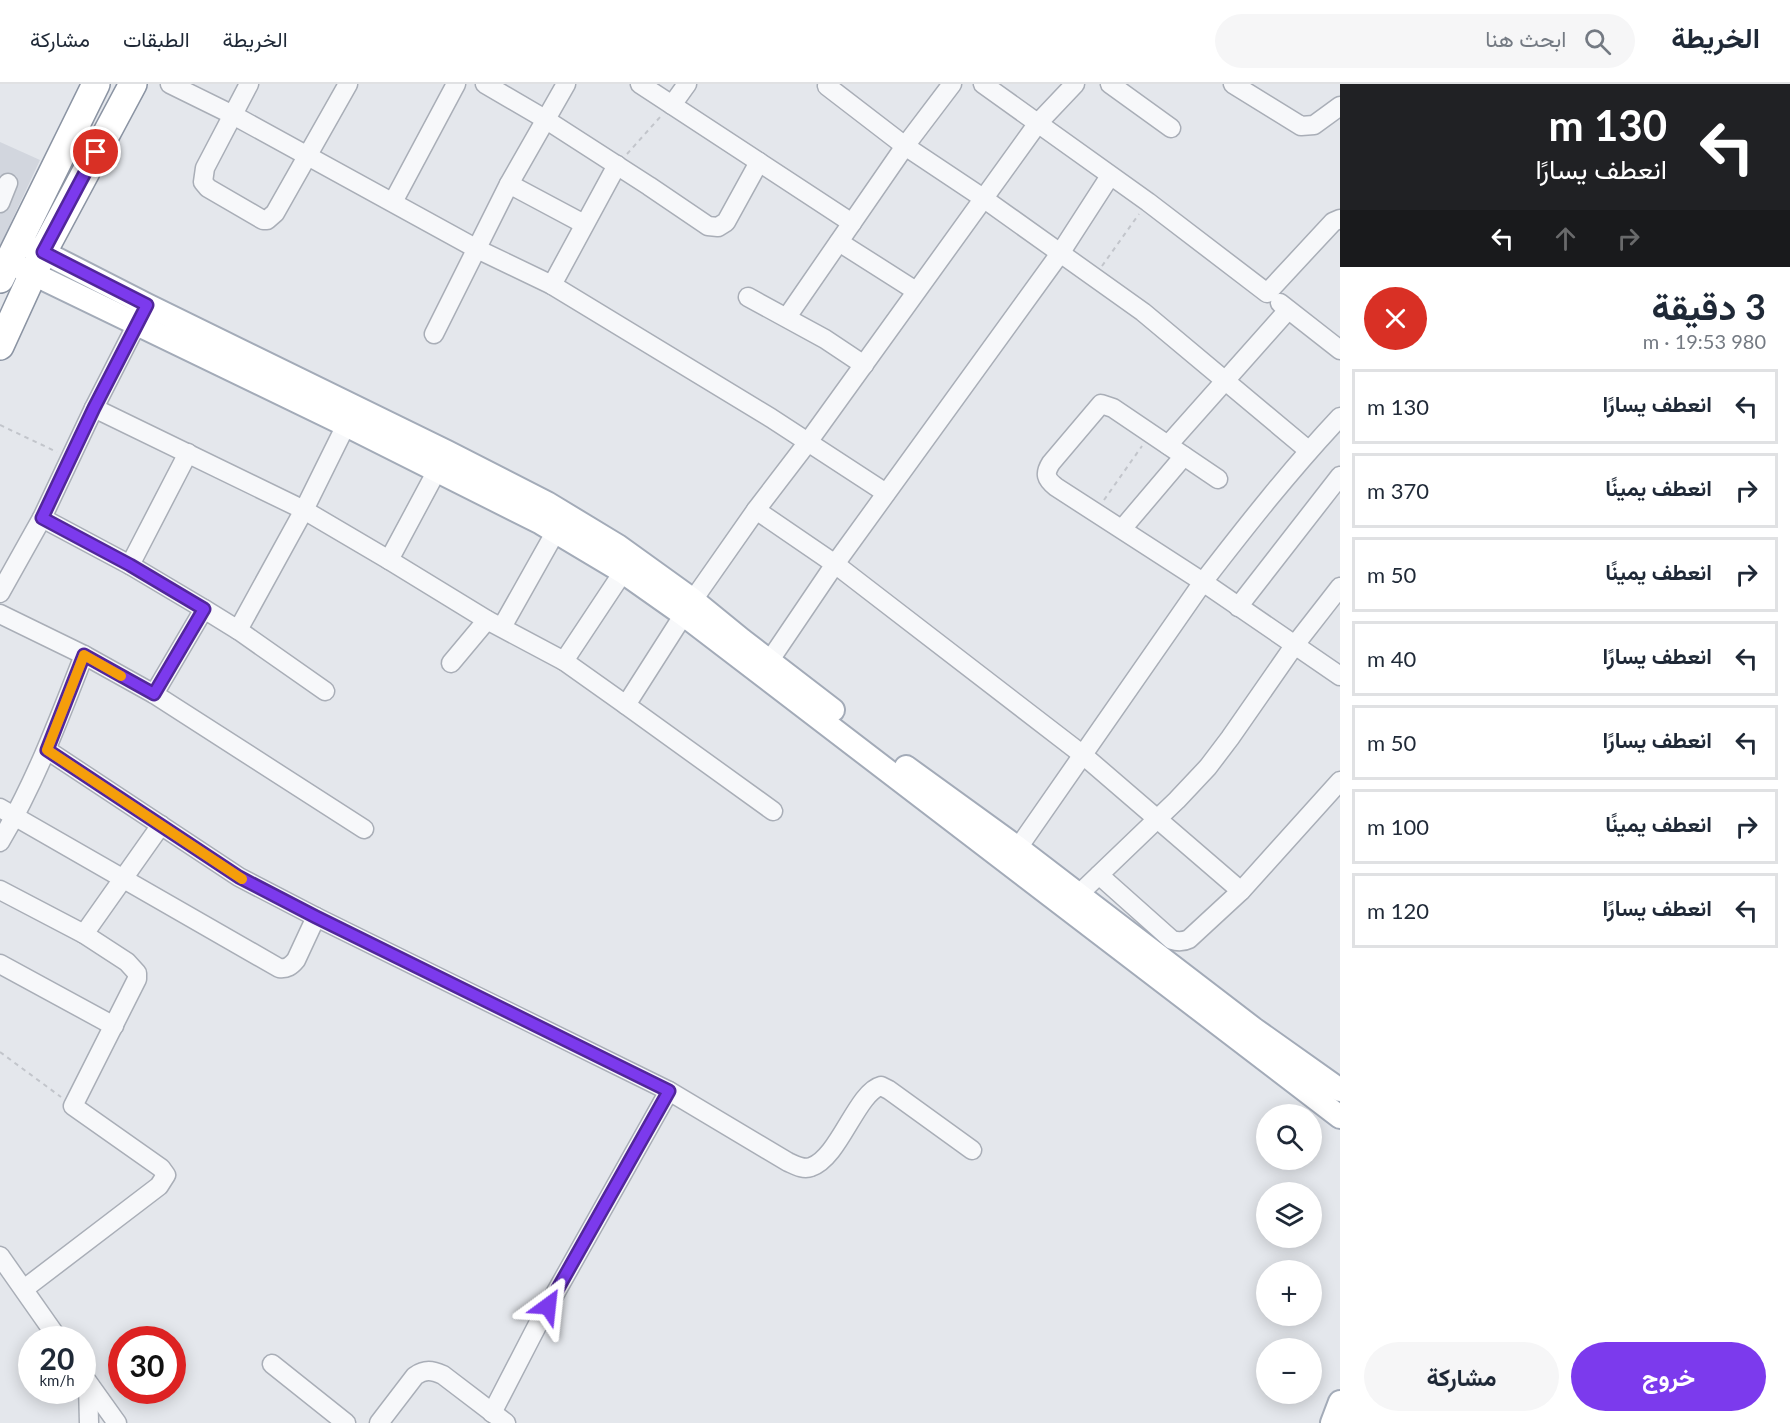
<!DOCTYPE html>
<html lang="ar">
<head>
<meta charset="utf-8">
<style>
  :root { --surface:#fff; --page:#f6f6f7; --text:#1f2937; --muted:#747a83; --line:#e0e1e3; --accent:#7c3aed }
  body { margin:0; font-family:Lato,Vazirmatn,sans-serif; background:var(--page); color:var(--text); direction:rtl; height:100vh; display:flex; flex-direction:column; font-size:22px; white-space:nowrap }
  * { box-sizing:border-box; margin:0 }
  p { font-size:20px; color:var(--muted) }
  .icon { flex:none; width:33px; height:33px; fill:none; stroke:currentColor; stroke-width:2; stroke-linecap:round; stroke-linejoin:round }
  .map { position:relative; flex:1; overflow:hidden; direction:ltr }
  .side { display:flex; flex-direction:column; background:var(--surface); width:450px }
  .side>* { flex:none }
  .hud { background:#202124; color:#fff; overflow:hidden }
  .controls { position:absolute; left:1256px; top:1020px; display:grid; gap:12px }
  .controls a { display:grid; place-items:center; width:66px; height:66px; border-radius:50%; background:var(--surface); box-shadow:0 3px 15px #0003; font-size:30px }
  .speed { position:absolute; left:18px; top:1242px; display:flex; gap:12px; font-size:30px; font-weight:700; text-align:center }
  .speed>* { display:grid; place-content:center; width:78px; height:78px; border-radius:50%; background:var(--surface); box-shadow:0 3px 15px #0003; line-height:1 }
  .speed small { font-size:15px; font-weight:400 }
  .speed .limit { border:9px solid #d22; background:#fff; color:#111 }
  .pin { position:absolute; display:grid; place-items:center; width:51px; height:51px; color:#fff; margin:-26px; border:3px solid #fff; border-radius:50%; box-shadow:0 2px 6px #0007 }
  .me { position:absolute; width:66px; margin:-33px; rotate:30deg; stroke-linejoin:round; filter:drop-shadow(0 0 4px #0008) }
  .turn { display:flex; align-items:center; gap:21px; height:126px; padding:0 24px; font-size:27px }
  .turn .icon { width:78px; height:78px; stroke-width:2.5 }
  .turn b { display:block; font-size:42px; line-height:51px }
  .lanes { display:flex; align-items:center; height:57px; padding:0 24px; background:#0003; justify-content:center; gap:30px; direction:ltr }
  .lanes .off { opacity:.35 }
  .round { display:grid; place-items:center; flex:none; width:63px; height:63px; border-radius:32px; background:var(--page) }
  .headline { display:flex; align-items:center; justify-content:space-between; height:102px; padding:0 24px }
  h1 { font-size:36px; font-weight:700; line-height:45px }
  .action { display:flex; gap:12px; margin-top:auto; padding:12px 24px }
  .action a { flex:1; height:69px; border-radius:36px; background:var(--accent); color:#fff; font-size:24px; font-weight:700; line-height:69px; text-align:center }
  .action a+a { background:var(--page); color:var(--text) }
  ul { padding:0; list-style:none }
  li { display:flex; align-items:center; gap:18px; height:75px; margin:0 12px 9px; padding:0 12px; border:3px solid var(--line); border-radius:0px }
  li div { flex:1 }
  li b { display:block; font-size:22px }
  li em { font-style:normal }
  header { display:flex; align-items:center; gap:36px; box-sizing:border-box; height:84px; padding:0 30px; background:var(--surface); border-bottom:2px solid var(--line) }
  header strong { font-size:28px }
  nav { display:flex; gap:33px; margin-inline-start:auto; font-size:21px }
  .search { width:420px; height:54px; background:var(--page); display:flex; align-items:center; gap:15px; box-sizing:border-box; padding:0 21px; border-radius:33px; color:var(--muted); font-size:22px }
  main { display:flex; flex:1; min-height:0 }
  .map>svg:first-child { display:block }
</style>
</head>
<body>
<header>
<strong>الخريطة</strong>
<div class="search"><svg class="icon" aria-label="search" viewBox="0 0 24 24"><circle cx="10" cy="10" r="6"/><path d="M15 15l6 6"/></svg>ابحث هنا</div>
<nav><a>الخريطة</a><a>الطبقات</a><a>مشاركة</a></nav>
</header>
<main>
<section class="side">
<div class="hud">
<div class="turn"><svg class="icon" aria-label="left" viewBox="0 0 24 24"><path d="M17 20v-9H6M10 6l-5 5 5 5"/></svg><div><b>130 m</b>انعطف يسارًا</div></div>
<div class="lanes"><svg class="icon" aria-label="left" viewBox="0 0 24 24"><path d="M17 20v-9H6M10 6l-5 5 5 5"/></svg><svg class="icon off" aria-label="ahead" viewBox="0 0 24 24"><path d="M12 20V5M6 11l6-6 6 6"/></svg><svg class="icon off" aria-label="right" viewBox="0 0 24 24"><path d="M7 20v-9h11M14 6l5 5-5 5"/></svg></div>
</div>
<div class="headline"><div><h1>3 دقيقة</h1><p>980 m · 19:53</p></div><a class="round" style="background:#d93025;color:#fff"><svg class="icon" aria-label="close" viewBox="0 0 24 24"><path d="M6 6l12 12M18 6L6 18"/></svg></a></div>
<ul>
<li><svg class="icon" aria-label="left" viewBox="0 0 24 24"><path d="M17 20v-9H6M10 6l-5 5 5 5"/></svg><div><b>انعطف يسارًا</b></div><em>130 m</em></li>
<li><svg class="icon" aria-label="right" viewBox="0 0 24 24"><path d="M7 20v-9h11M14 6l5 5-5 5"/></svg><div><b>انعطف يمينًا</b></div><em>370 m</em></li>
<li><svg class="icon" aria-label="right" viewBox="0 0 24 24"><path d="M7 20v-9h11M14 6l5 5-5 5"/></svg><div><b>انعطف يمينًا</b></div><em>50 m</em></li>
<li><svg class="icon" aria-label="left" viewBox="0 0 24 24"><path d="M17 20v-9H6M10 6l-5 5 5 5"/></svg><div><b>انعطف يسارًا</b></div><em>40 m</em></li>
<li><svg class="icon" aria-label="left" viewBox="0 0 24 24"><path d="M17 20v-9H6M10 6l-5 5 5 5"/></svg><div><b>انعطف يسارًا</b></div><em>50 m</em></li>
<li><svg class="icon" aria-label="right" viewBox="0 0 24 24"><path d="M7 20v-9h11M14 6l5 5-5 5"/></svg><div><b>انعطف يمينًا</b></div><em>100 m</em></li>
<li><svg class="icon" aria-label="left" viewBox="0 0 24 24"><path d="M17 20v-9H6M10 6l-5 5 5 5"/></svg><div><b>انعطف يسارًا</b></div><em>120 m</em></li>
</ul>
<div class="action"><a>خروج</a><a>مشاركة</a></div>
</section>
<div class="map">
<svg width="1340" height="1339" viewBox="0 0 1340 1339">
  <rect width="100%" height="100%" fill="#e4e7ec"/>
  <path fill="#d2d6de" d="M0,58L40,76L0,162Z"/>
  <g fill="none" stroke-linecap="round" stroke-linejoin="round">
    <defs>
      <g id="minor">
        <path d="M170,0L233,31L477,165L552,201L771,334L886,409"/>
        <path d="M249,0L205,84L203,98L208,104L263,136H267L275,129L348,0"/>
        <path d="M485,0L545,35L649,102L708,142L718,143L726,138L759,78"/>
        <path d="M640,0L852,139"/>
        <path d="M983,0L1148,118L1267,209L1333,138L1340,135"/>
        <path d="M1110,0L1171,44"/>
        <path d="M1233,0L1301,42L1314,41L1340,22"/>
        <path d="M827,2L905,62L983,114L1143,228L1308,366"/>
        <path d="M672,21L687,0"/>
        <path d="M509,100L584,140"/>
        <path d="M393,118L456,0"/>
        <path d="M0,119L8,99"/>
        <path d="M839,158L916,207"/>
        <path d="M552,201L617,81"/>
        <path d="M748,213L825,255L864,281"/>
        <path d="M1280,219L1340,266"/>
        <path d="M787,233L905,62L952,0"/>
        <path d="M434,250L509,100L566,0"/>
        <path d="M94,324L304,426L389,476L487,536L564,577L626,621L693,516L756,426L808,358L1038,39L1075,0"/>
        <path d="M1168,361L1288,226"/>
        <path d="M1218,395L1113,324L1101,320L1051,379C1044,390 1046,395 1056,403L1203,498C1247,441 1291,385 1340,333"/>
        <path d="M756,426L835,480L1083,671L1241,807L1340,697"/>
        <path d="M42,434L130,481L188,369"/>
        <path d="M1122,445L1184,372"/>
        <path d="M389,476L442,377"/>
        <path d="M130,481L204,525"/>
        <path d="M0,509L42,434L94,324L143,228"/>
        <path d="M1238,523L1340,392"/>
        <path d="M0,530L84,571L154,610L364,745"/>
        <path d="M502,543L556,447"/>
        <path d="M238,546L325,607"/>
        <path d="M770,576L835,480L1061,168L1110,92"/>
        <path d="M564,577L623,488"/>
        <path d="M451,579L487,536"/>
        <path d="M154,610L204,525L238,546L304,426L346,341"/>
        <path d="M626,621L773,727"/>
        <path d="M47,666L239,793L316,833L669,1007L538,1240L492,1329"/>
        <path d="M0,724L279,884C287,885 291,882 296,876L316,833"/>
        <path d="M0,758C35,699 59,635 84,571"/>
        <path d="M1011,774L1203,498L1340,592"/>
        <path d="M1099,791L1172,856C1178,858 1183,858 1189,855L1241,807"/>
        <path d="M0,806L84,850L127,878L137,889V895L73,1022L161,1084L166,1091L159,1102L24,1205"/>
        <path d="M1078,811L1177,716L1208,683L1230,654L1294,562L1340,503"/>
        <path d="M84,850L161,741"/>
        <path d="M0,880L114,942"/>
        <path d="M669,1007L788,1078C795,1081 803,1086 811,1083C839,1074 857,1008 881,1002L889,1006L972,1066"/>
        <path d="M0,1172L59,1256"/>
        <path d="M272,1280L346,1339"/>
        <path d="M82,1290L117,1339"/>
        <path d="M88,1299L89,1339"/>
        <path d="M379,1339L415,1292C425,1285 432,1286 443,1291L506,1339"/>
      </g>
      <g id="major">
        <path d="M27,162L43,168L147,221L447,368L547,419L618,462L693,516L742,556L833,626"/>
        <path d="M17,182L346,341L541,439L623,488L684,531L1340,1033"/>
        <path d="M906,683L1018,764L1254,945L1340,1006"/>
        <path d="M1332,1339L1340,1318"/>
      </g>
      <g id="highway">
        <path d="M0,195L96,0"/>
        <path d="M0,262L43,168L133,0"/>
      </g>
    </defs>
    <use href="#minor" stroke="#a9aeb7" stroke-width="21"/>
    <use href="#major" stroke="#a3abb8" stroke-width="26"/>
    <use href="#highway" stroke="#8b94a3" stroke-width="30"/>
    <g stroke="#c2c5cb" stroke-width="2" stroke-dasharray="4.5 4.5" stroke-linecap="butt">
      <path d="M627,70L661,32"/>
      <path d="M1102,182L1139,130"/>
      <path d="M0,341L57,368"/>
      <path d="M1104,416L1142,362"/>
      <path d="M0,968L61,1013"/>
    </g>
    <use href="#minor" stroke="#f7f8fa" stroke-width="18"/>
    <use href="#major" stroke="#fff" stroke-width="22"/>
    <use href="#highway" stroke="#fff" stroke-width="27"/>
  </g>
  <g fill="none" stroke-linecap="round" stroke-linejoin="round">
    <defs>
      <path id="route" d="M96,68L43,168L147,221L94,324L42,434L130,481L204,525L154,610L84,571L47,666L239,793L316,833L669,1007L548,1222"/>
    </defs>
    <use href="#route" stroke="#51269a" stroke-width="15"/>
    <use href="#route" stroke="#7c3aed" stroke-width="10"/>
    <path stroke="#f59e0b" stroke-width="10" d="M121,592L84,571L47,666L242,795"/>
  </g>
</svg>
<div class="controls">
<a><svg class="icon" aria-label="search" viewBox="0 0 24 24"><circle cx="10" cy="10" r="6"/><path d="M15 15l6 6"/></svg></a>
<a><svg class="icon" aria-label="layers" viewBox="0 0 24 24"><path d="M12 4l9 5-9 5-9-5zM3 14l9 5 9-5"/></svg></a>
<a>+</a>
<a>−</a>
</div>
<div class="speed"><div>20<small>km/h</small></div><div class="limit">30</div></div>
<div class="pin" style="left:96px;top:68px;background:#d93025"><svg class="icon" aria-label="arrive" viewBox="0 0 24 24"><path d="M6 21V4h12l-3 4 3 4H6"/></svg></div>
<svg class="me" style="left:548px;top:1222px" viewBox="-20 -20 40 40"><path d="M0-17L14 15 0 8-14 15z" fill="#7c3aed" stroke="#fff" stroke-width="4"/></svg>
</div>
</main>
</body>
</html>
